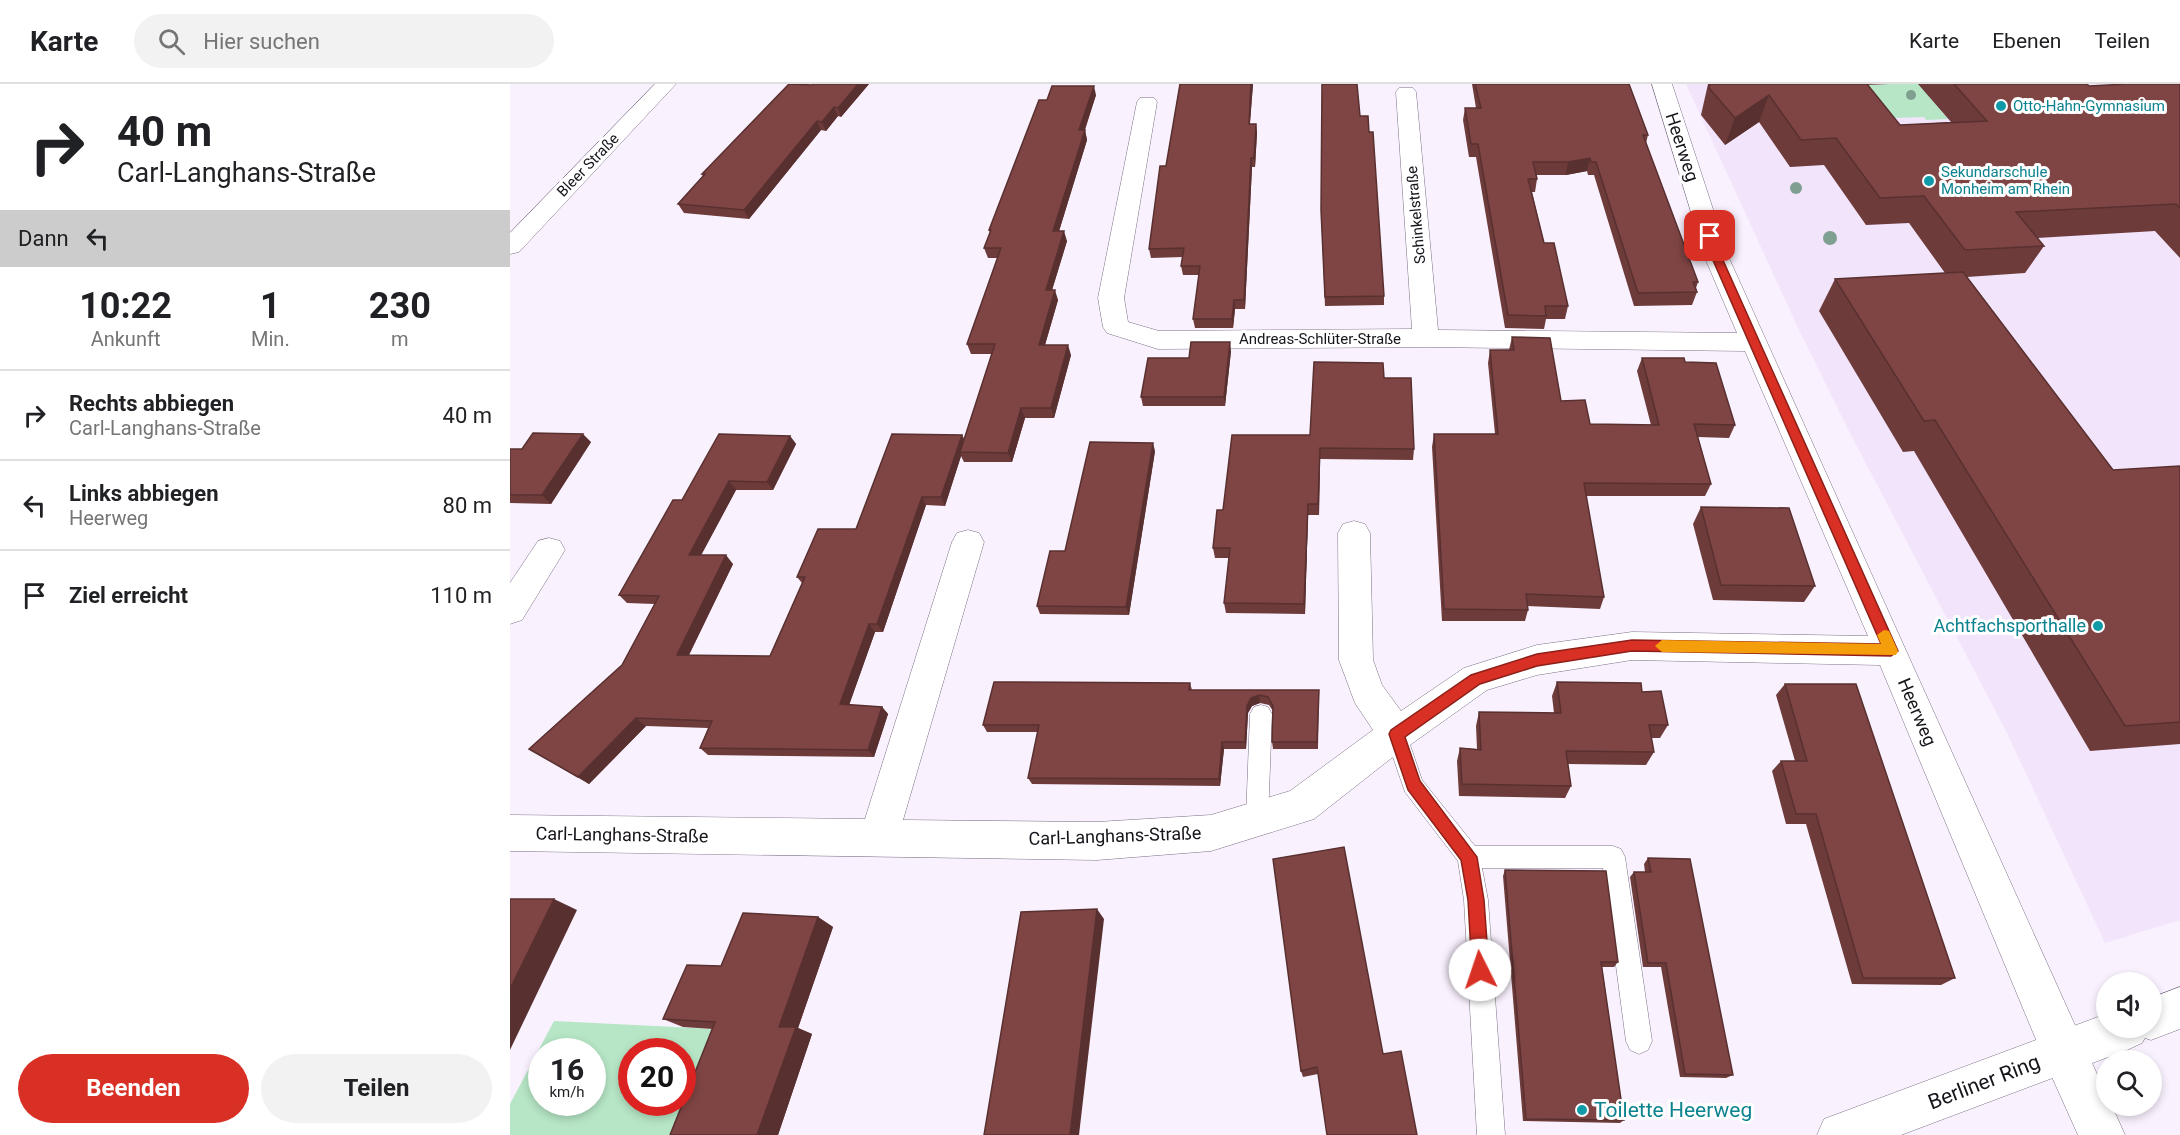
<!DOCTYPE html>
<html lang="de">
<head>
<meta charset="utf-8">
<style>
  :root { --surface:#fff; --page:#f2f2f2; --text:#202124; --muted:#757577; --line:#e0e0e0; --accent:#d93025 }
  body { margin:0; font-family:Roboto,sans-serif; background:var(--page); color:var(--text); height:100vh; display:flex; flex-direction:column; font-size:22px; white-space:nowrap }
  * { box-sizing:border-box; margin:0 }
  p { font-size:20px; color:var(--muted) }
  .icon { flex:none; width:33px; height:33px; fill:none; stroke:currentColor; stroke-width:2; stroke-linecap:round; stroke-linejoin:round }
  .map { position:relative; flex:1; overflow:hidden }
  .side { display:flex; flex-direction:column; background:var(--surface); width:510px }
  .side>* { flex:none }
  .top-card { background:#fff; color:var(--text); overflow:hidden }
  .controls { position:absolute; left:1586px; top:888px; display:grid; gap:12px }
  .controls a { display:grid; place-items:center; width:66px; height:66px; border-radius:50%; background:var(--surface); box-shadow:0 3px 9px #0003; font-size:30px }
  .speed { position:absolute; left:18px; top:954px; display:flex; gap:12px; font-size:30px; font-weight:700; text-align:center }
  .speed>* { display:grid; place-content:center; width:78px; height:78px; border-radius:50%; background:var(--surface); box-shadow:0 3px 9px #0003; line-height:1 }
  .speed small { font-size:15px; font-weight:400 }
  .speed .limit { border:9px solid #d22; background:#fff; color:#111 }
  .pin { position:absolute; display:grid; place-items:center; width:51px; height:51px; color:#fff; margin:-26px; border-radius:12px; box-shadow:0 3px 9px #0006 }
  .me { position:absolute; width:66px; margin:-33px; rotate:356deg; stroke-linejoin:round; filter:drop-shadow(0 0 4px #0008) }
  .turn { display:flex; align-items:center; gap:21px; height:126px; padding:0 18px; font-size:27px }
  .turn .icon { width:78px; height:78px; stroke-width:2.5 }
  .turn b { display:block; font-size:42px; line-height:51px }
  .then { display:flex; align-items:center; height:57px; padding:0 18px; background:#0003; gap:12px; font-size:22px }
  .eta { display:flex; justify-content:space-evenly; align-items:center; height:102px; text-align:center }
  .eta b { font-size:36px; font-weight:700; line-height:42px }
  .cta { display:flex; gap:12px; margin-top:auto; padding:12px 18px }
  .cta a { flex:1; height:69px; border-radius:36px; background:var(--accent); color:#fff; font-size:24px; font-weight:700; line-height:69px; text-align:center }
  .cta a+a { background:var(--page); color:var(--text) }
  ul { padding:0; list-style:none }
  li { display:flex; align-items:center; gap:18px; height:90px; padding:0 18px; border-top:2px solid var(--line) }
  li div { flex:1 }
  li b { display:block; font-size:22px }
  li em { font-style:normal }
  header { display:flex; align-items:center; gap:36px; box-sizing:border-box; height:84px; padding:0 30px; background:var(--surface); border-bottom:2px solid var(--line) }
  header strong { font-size:28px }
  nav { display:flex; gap:33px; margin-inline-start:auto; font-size:21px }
  .search { width:420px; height:54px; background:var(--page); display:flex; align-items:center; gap:15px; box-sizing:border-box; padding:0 21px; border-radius:33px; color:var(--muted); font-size:22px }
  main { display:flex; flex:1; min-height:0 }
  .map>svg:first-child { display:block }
</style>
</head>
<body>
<header>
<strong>Karte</strong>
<div class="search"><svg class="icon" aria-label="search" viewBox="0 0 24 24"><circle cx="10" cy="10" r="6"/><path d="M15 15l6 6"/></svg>Hier suchen</div>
<nav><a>Karte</a><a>Ebenen</a><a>Teilen</a></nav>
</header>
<main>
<section class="side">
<div class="top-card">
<div class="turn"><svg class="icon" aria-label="right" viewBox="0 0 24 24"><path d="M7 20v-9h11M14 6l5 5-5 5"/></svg><div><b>40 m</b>Carl-Langhans-Straße</div></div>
<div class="then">Dann<svg class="icon" aria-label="left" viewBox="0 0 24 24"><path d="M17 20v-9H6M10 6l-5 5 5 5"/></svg></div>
</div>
<div class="eta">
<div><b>10:22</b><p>Ankunft</p></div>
<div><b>1</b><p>Min.</p></div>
<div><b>230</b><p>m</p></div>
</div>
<ul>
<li><svg class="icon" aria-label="right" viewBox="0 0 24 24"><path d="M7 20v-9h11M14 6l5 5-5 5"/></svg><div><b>Rechts abbiegen</b><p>Carl-Langhans-Straße</p></div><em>40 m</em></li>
<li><svg class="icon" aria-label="left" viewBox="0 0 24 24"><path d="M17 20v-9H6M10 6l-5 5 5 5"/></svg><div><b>Links abbiegen</b><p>Heerweg</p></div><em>80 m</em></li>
<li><svg class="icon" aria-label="arrive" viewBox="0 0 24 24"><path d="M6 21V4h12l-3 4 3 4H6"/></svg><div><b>Ziel erreicht</b></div><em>110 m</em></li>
</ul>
<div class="cta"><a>Beenden</a><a>Teilen</a></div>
</section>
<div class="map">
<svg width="1670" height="1051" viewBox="0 0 1670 1051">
  <rect width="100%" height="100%" fill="#f9f1fe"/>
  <path fill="#f2e4fb" d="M1176,0H1670V836L1595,859L1497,649L1340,349L1289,246Z"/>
  <g fill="#b6e6c6" fill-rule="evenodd">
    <path d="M1379,0H1434L1421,15L1438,35L1416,36L1414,33L1352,35L1300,4Z"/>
    <path d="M44,937L225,946L183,1051H0V1020ZM32,968H82V1018H32ZM122,968H172V1018H122Z"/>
  </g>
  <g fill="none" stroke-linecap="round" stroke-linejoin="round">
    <defs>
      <g id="service">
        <path d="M751,621L758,623L762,630L758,735L755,743L747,746L739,743L736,735L740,630L744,623Z"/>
        <path d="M886,640L894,643L912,696L965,762H1103L1111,765L1115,773L1142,957L1138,966L1129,970L1120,966L1116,957L1093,784H972L978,816L995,1051H967L954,816L948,777L895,708L875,650L878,643Z"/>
      </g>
      <g id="minor">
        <path d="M1142,0H1162L1219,174L1596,1010V1022H1602L1615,1051H1568L1537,982L1370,581L1122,576L1027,591L977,606L879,676L804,735L701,767L587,776L0,767V731L355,735L442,458L447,449L458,446L469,449L474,458L393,736L587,738L701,731L780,707L863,646L845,619L829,576L828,449L833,440L844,437L855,440L860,449L863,576L872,601L891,627L954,584L1027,561L1122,548L1358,552L1235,267L916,263L648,265L597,249L593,243L588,214L627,18L630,14H644L647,18L614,214L618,238L649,247L902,245L886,8L889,4H903L906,8L928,246L1227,249L1195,174Z"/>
        <path d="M39,454L50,457L55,466L12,536L0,540V499L28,457Z"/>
      </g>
      <g id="tertiary">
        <path d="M145,0H166L9,168L0,170V149Z"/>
        <path d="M1670,903V945L1641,956L1635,954L1632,959L1617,966L1391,1051H1307L1314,1035L1596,930V944H1641V914Z"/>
      </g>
    </defs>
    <use href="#service" stroke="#7c6f84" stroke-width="1"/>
    <use href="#minor" stroke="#7c6f84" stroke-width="1"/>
    <use href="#tertiary" stroke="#7c6f84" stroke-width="1"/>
    <use href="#service" fill="#fff" fill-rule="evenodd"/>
    <use href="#minor" fill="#fff" fill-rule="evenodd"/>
    <use href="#tertiary" fill="#fff" fill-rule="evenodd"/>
  </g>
  <g fill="#7f9f91">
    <circle cx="1401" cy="11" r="5"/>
    <circle cx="1286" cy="104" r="6"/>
    <circle cx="1320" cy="154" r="7"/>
  </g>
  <g fill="#6d3b3a">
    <path d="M303,0H359L331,33L328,32L316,47L311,46L239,135L174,129L168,120L193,93L192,90Z"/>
    <path d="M670,0H743L740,40H746L747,49L745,83H742L735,225H725L723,244H685L683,235L689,191H673L671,182L673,173L641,174L639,165L656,82Z"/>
    <path d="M962,0H1119L1138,51L1136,59L1188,198L1186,204L1187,208L1182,221L1124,222L1084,91H1078L1077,87L1056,91H1026L1027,95L1025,108H1022L1034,159L1058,222L1055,235H1036L1034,245L995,244L966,73H959L953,36L955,24H966Z"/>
    <path d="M1198,0H1379L1357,1L1390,41L1441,38L1408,0H1577L1579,2L1670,0V174L1645,147L1527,154L1534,162L1515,189L1457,193L1603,386L1670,382V660L1580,667L1404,367L1393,368L1309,227L1325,195L1435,189L1399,139L1356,141L1314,81L1280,83L1249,38L1215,61L1191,31Z"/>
    <path d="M586,11L575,46L577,56L549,147L557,157L542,206L548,216L535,261L561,271L544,334H515L502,378H454L451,372L435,422L416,421L373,548H365L339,621L372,623L378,630L364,673L198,671L190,664L198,644L136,642L79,700L19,665L112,581L145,520L117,519L109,511L172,416L280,352L286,360L263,406H226L191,471L223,480L179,571L260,572L292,499L287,493L346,445L452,351L454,355L482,270H461L457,260L488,174H478L474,164L480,149L479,146L537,16Z"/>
    <path d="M850,32L874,212V221L815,222L811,126Z"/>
    <path d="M1002,253L1051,317L1080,340L1141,341L1127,287L1132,274L1175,278L1225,341L1219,354L1188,353L1201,400L1195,412H1076L1094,513L1090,525L1017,522L1018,526L1015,537H932L922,363L924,350H985L978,279L980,266H999Z"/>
    <path d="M721,267L715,322H633L631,313L679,274Z"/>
    <path d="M874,294L904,365L903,376L810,375L809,431H798L795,530L716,529L714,519L719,474H705L703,464L713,426Z"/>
    <path d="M81,358L41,420L0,419V365H12Z"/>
    <path d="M645,367L619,531L530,530L527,522L555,467Z"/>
    <path d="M1191,423L1305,502L1294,518L1203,516L1183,440Z"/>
    <path d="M1047,598L1132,608L1158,641L1150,654H1141L1144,668L1136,681L1058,680L1061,702L1055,714L949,712L947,677L950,664L967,665L966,642L969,628L1044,629L1042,612Z"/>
    <path d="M680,599L682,606H809L808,665H763L762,658L763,627L759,621L750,619L742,622L738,629L736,665H714L710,702L522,700L518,694L528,648H477L473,641Z"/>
    <path d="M1275,600L1445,894L1431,901L1342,900L1296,740H1276L1262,687L1271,677H1285L1266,611Z"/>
    <path d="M1138,774L1223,991L1216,994L1170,993L1151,883H1133L1120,793L1124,788H1135L1134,780Z"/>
    <path d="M763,775L808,990L793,993L791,987Z"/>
    <path d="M995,786L1108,878L1104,883H1092L1114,1036L1110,1039L1013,1037L993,792Z"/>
    <path d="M308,833L323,843L288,944L302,950L268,1051H160L203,945L173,943L153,935L211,882Z"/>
  </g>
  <g fill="#593030">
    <path d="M348,0H359L331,33L328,24Z"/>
    <path d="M741,0H743L739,49V40Z"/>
    <path d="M584,2L586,11L571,56L569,46Z"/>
    <path d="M1259,11L1249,38L1215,61L1225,34Z"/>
    <path d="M324,23L328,32L316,47L312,38Z"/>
    <path d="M307,37L311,46L239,135L234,126Z"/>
    <path d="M746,40L747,49L745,83L744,74Z"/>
    <path d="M575,46L577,56L546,157L543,147Z"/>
    <path d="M741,74L742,83L735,225L734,216Z"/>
    <path d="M1080,74L1077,87L1056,91L1058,78Z"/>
    <path d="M554,147L557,157L539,216L536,206Z"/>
    <path d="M545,206L548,216L532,271L529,261Z"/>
    <path d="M724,216L725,225L723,244L722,235Z"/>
    <path d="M720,258L721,267L715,322L714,313Z"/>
    <path d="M558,261L561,271L544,334L541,324Z"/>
    <path d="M511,324L515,334L502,378L498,369Z"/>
    <path d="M73,350L81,358L41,420L32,411Z"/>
    <path d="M452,351L456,359L450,368L451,372L435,422L431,413Z"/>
    <path d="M280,352L286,360L263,406L257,398Z"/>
    <path d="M643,359L645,367L619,531L616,523Z"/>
    <path d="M810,364V375L809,431L808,420Z"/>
    <path d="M219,397L226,406L187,479L179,471Z"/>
    <path d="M412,413L416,421L373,548L367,540Z"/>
    <path d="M798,420V431L795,530L794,520Z"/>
    <path d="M216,471L223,480L175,579L167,571Z"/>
    <path d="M359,540L365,548L337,627L330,620Z"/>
    <path d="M749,611L750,619L742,622L738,629L736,665L735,658L737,622L741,614Z"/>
    <path d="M372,623L378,630L364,673L358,666Z"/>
    <path d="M126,634L136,642L79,700L68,693Z"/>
    <path d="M712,658L714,665L710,702L709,695Z"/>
    <path d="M44,815L67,826L0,966V905Z"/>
    <path d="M587,825L594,835L569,1051H560Z"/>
    <path d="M308,833L323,843L288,944L302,950L268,1051H247L269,943Z"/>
  </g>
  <g fill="#7f4544" stroke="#593030" stroke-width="1.5">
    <path d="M279,0L302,1L303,0H348L328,24L324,23L312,38L307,37L234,126L168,120L195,90H192Z"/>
    <path d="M670,0H741L739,40H746L744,74H741L734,216H724L722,235H683L690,182H671L674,164L639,165L650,82H656Z"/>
    <path d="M812,0H847L850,32H858L859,48H863L874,212L815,213L811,126Z"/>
    <path d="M965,0H1119L1138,51H1133L1188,198H1183L1187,208L1128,209L1086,78H1081L1080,74L1058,78H1023L1027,95H1018L1034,159H1044L1058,222H1035L1036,232L998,231L968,60H961L955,24H971Z"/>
    <path d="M1200,0H1357L1390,41L1477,37L1444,0H1577L1579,2L1617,0H1670V124L1666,120L1506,128L1534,162L1455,166L1414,112L1370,114L1326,54L1291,56L1259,11L1225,34L1199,4Z"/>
    <path d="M542,2H584L569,46H575L543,147H554L536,206H545L529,261H558L541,324H511L498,369L450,368L485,260H457L491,164H474L481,146H479L529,16H537Z"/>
    <path d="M1453,188L1603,386L1670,382V638L1615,642L1425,336L1414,337L1325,195Z"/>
    <path d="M1002,253L1040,254L1051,317L1075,316L1080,340L1149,341L1132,274H1174L1175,278L1206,279L1225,341L1184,340L1201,400L1074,399L1094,513L1016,510L1018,526L934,525L924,350H988L980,266H1004Z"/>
    <path d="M681,258H720L714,313H631L638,274H679Z"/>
    <path d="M804,278L873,279L874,294H901L904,365L810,364L808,420H798L794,520L714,519L720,464H703L707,426H713L722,351H800Z"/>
    <path d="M23,349L73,350L32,411H0V365H12Z"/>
    <path d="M209,350L280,352L257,398L219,397L179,471H216L167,571L260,572L295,493H287L308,445H346L382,350L452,351L431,413H412L367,540H359L330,620L372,623L358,666L190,664L202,637L126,634L68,693L19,665L112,581L149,512L109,511L163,416H172Z"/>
    <path d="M580,358L643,359L616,523L527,522L540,467H555Z"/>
    <path d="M1191,423L1279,424L1305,502L1211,501Z"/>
    <path d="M484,598L680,599L679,606H809L807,658H762L763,622L758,613L749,611L741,614L737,622L735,658H712L709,695L518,694L529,641H473Z"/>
    <path d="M1047,598L1131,599L1132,608L1151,607L1158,641H1139L1144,668L1056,667L1061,702L952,700L950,664L971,666L969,628L1051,629Z"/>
    <path d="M1275,600H1346L1445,894H1353L1306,730H1286L1271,677H1297Z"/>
    <path d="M834,763L873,970L891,967L907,1051H817L807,983L791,987L763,775Z"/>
    <path d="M1138,774L1180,775L1223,991L1175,990L1156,879H1138L1124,788H1141Z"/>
    <path d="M995,786L1096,787L1108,878H1091L1114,1036L1016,1035Z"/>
    <path d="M0,815H44L0,905Z"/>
    <path d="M587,825L560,1051H474L511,828Z"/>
    <path d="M233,829L308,833L269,943H286L247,1051H160L205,938L153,935L177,881L211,882Z"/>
  </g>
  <path fill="#d93025" stroke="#8d1f18" stroke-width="1.5" d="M1200,149L1205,152L1212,174L1388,567L1381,572L1122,567L1027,582L970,600L895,653L910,697L967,773L974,816L979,886L977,892L970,895L964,892L962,886L958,816L951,776L898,706L879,650L881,646L961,591L1027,570L1122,556L1371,560L1202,174L1195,152Z"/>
  <path fill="#f59e0b" d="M1374,546L1379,547L1388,567L1386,571L1152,568L1145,562L1152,556L1371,560L1367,551Z"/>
  <g fill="#0f9aa8" stroke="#fff" stroke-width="2">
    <circle cx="1491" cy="22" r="6"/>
    <circle cx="1419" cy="97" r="6"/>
    <circle cx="1588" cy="542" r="6"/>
    <circle cx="1072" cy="1026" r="6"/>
  </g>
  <g text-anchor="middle" stroke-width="6" stroke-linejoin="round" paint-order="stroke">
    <g font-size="15" fill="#0d838f" stroke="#fff" text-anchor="start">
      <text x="1503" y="27">Otto-Hahn-Gymnasium</text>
      <text x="1431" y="93">Sekundarschule<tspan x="1431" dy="17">Monheim am Rhein</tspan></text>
    </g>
    <g font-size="15" fill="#18141b" stroke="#fff">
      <text transform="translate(78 81) rotate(-46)" y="5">Bleer Straße</text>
      <text transform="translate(906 131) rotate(-95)" y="5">Schinkelstraße</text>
      <text x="810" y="260">Andreas-Schlüter-Straße</text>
    </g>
    <g font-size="18" fill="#18141b" stroke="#fff">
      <text transform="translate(1172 63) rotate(72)" y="6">Heerweg</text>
      <text transform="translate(1407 628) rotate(67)" y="6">Heerweg</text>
      <text transform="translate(112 751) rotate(1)" y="6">Carl-Langhans-Straße</text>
      <text transform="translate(605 752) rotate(-2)" y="6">Carl-Langhans-Straße</text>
    </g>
    <g font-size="18" fill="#0d838f" stroke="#fff" text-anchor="end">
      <text x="1576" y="548">Achtfachsporthalle</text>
    </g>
    <g font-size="21" fill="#18141b" stroke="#fff">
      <text transform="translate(1474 998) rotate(-21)" y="7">Berliner Ring</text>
    </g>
    <g font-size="21" fill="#0d838f" stroke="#fff" text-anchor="start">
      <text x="1084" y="1033">Toilette Heerweg</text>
    </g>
  </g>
</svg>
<div class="controls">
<a><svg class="icon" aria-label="sound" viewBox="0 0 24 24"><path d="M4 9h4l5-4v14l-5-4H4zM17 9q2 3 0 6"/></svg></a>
<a><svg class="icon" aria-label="search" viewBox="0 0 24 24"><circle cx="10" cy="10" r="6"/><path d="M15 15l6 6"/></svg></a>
</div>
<div class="speed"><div>16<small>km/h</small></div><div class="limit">20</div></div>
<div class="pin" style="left:1200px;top:152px;background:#d93025"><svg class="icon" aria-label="arrive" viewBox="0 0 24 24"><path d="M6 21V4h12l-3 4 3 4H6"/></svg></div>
<svg class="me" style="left:970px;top:886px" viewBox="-20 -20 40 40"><circle r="19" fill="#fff"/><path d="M0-13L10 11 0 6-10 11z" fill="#d93025"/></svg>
</div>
</main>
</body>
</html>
